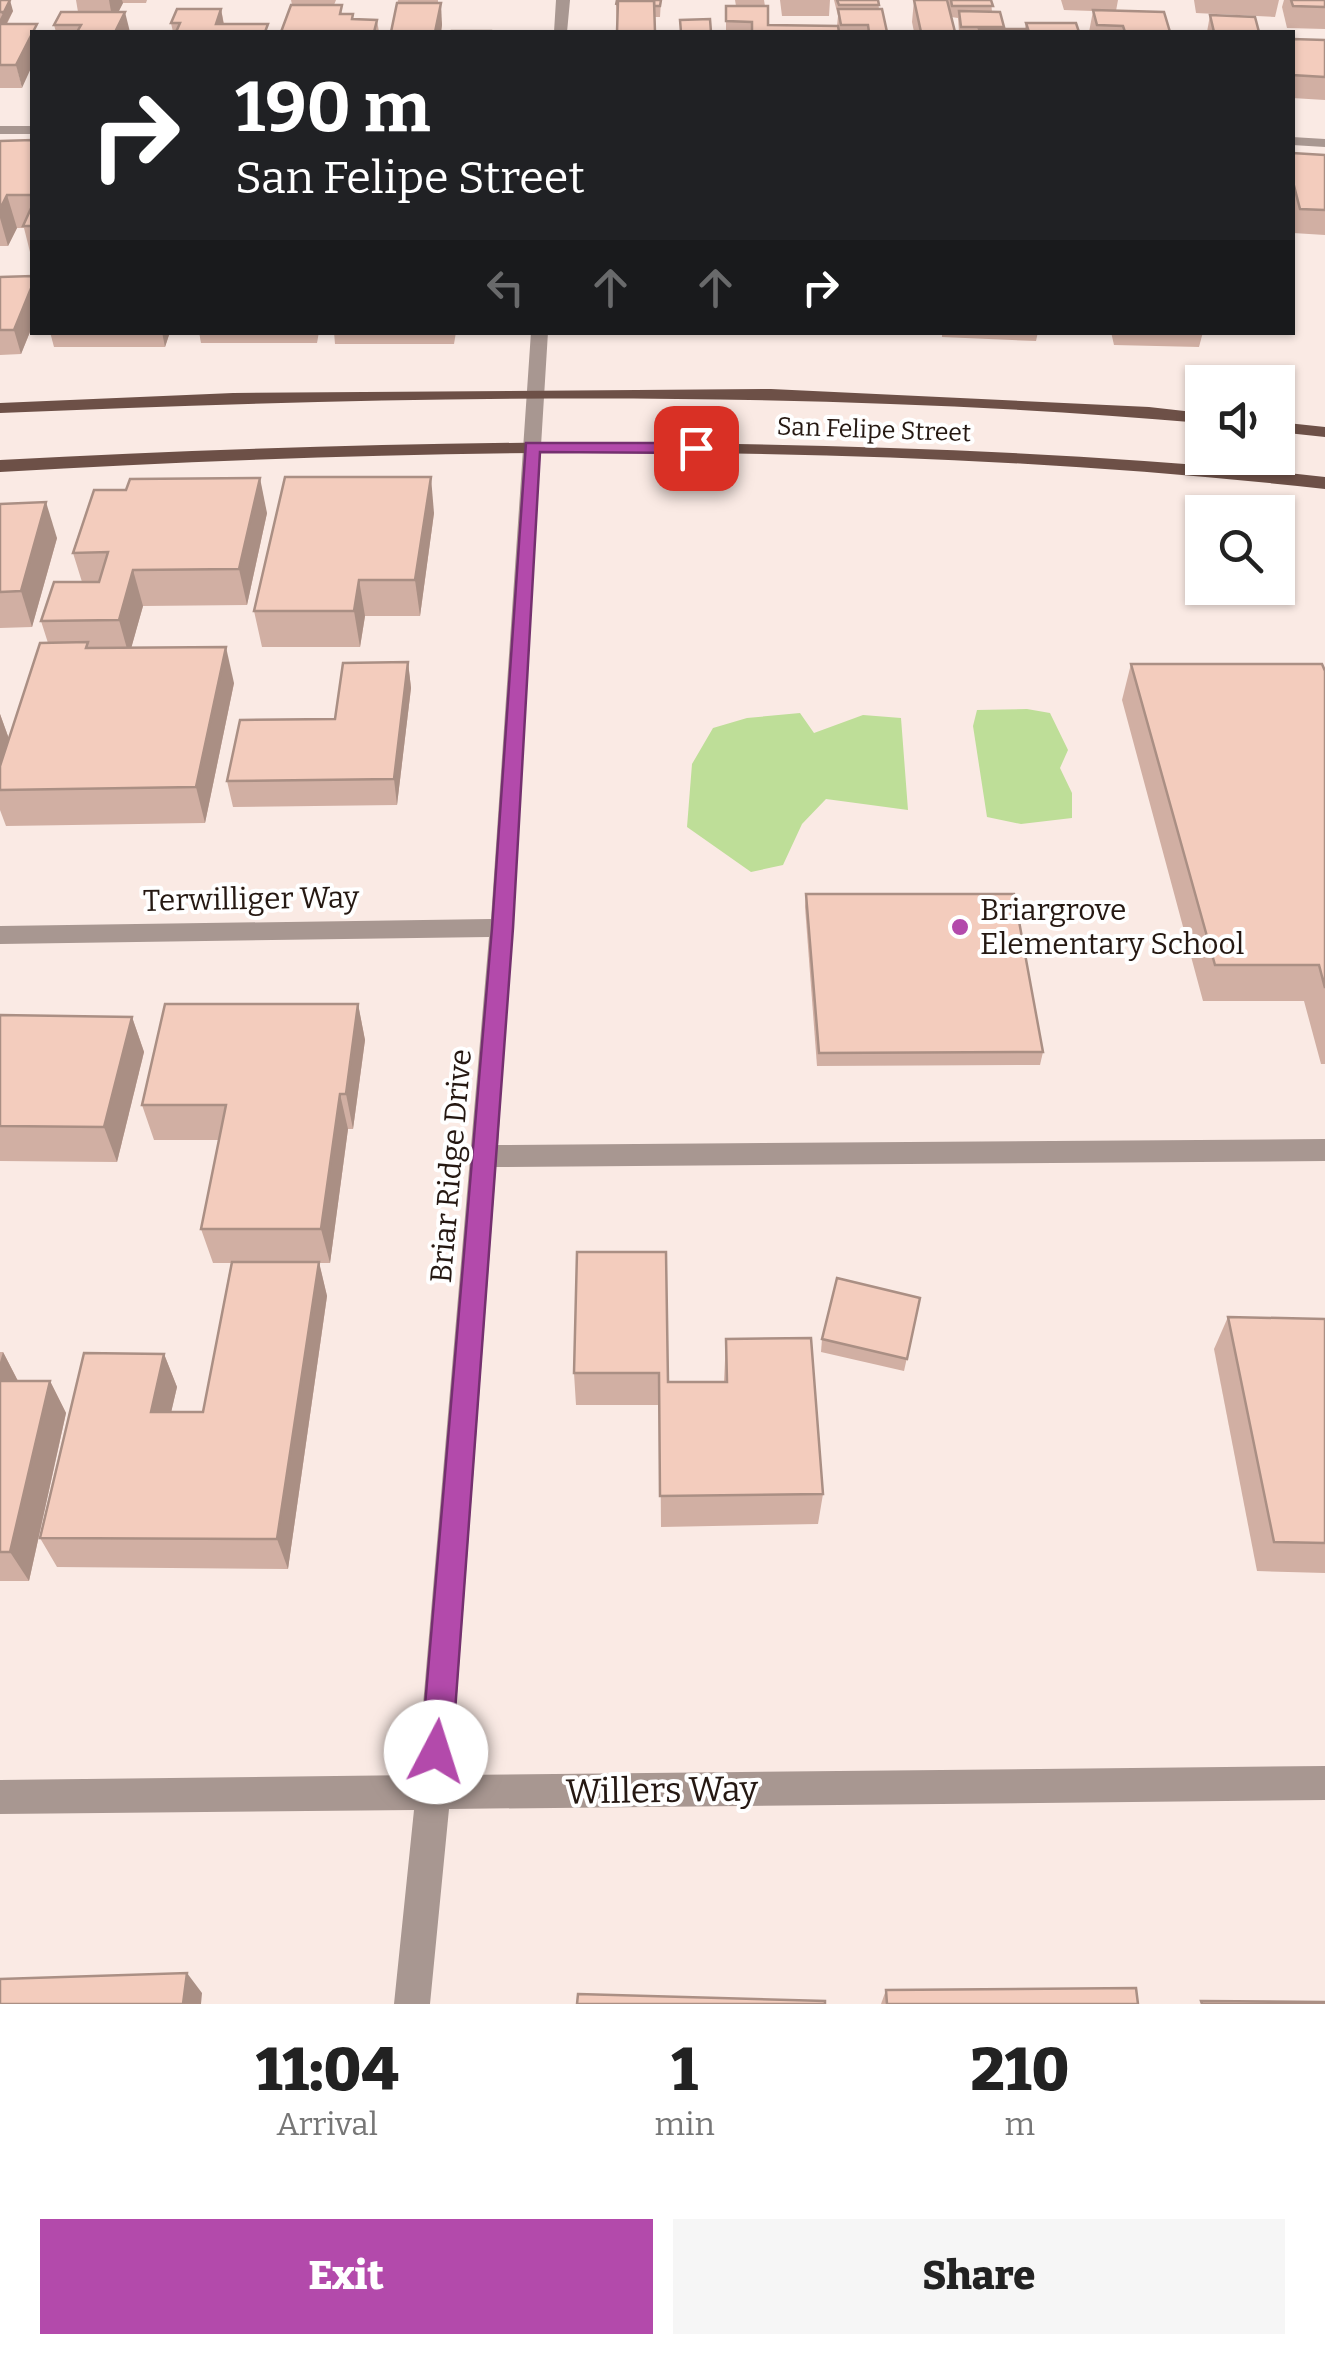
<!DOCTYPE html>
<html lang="en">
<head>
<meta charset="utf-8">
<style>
  :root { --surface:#fff; --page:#f6f6f6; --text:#222; --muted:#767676; --accent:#b34aab }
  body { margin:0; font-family:Bitter,serif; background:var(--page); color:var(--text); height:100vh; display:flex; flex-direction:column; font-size:38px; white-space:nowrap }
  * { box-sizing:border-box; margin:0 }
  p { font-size:32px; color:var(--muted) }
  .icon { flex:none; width:55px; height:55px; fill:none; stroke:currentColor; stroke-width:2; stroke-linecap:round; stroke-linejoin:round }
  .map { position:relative; height:2004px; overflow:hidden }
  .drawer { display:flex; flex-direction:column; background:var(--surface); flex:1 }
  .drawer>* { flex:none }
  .top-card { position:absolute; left:30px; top:30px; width:1265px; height:305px; border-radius:0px; box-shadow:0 2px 8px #0004; background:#202124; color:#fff; overflow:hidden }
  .tools { position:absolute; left:1185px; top:365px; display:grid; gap:20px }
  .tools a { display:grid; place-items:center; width:110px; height:110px; border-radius:0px; background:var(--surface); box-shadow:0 2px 8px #0004; font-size:50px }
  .pin { position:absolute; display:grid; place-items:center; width:85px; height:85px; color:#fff; margin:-42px; border-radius:20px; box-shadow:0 5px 15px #0006 }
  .me { position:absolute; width:110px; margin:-55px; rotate:5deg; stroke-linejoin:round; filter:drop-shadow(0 0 8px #0008) }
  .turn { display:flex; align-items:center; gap:35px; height:210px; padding:0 40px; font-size:45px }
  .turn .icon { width:130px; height:130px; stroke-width:2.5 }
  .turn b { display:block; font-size:70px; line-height:85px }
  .lanes { display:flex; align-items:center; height:95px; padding:0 40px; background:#0003; justify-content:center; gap:50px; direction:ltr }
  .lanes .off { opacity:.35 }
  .eta { display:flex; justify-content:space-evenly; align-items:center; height:170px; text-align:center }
  .eta b { font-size:60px; font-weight:800; line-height:70px }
  .primary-button { display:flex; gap:20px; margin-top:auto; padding:20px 40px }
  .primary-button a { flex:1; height:115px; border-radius:0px; background:var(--accent); color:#fff; font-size:40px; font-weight:800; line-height:115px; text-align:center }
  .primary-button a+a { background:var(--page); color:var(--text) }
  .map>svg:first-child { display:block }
</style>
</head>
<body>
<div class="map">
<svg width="1325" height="2004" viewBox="0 0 1325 2004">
  <rect width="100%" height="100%" fill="#faeae4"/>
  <g fill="#bede98">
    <path d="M1027,709L1050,713L1068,750L1060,768L1072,793V818L1021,824L987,817L973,726L977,710Z"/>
    <path d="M800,713L814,733L863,715L901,718L908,810L826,799L802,824L783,865L751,872L687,827L692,764L713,728L747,718Z"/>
  </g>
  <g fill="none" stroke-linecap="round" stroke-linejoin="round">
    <g fill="#a89791" fill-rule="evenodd">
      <path d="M556,0H570L567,32H554Z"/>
      <rect x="0" y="126" width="32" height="8"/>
      <path d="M1292,137L1325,139V147L1292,145Z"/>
      <path d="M531,332H548L498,1145L1325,1139V1161L496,1167L451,1775L1325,1766V1800L449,1809L430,2004H394L414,1810L0,1814V1780L417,1775L489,937L0,944V926L491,919Z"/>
    </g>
    <g fill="#6d5047" fill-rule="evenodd">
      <path d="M771,389L1149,407L1202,413V423C804,388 400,396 0,413V403L233,393Z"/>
      <path d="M1278,422L1325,427V437L1278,432Z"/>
      <path d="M606,442C846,445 1087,451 1325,477V489C886,440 440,447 0,472V460C202,449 404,443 606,442Z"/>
    </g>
  </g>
  <g fill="#d1afa3">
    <path d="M0,0L13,11L7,24L22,88H0Z"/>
    <path d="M76,0H147L146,3H123L118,12L130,32H56L54,25L78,12Z"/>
    <path d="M291,0H336L334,5L343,14L354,19L377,20L379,32H281L292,5Z"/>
    <path d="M398,0H438V3L442,25L441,32H391Z"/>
    <path d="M661,0L660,17H654L655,32H711H617L616,5Z"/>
    <path d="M735,0H764L768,25L837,26L838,16L834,0H878L879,9L887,32H726V6H736Z"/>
    <path d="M780,0H830L829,16H782Z"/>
    <path d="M914,0L949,10L948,0H991L992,12H1000L1003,29H1025L1026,23L1079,32H959L958,18L951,17L955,32H914L912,22Z"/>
    <path d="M1061,0H1118L1116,11L1170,32H1089L1093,11L1064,10Z"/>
    <path d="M1194,0H1279L1275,17L1196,13Z"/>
    <path d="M1284,0H1325V29L1287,28L1282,7Z"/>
    <path d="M221,9L224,24L269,32H173L171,23Z"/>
    <path d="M1210,15L1259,32H1207Z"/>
    <path d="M1292,39L1325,40V100L1292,98Z"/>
    <path d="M32,140V260L24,228H17L8,246H0V141Z"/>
    <path d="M1292,153L1325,155V235L1293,233Z"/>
    <path d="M32,276V327L21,354L0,355V277Z"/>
    <path d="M50,332H170L165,347H54Z"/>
    <path d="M199,332H319L317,343H201Z"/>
    <path d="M334,332H456L454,344H335Z"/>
    <path d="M942,332H1038L1036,341L942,337Z"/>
    <path d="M1111,332H1203L1199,347L1114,345Z"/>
    <path d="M0,504L57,538L32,627L0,628Z"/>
    <path d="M267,513L247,605L143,606L131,648L234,683L205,823L6,826L0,810V714L9,739L48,643L41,621L82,582L73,553Z"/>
    <path d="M434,513L420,616H365L360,647H262L254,611Z"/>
    <path d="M408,662L411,688L397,805L233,807L227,781L335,719Z"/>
    <path d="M1131,664L1325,671V1064H1321L1304,1001H1203L1122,700Z"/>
    <path d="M806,894L1043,1052L1040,1065L817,1066L805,907Z"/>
    <path d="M358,1004L365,1040L353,1129H348L330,1263H319L327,1296L288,1569L57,1567L40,1538L164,1354L177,1387L171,1412H203L231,1263H213L201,1229L219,1140H154L142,1105Z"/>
    <path d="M0,1015L132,1017L144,1052L117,1162L0,1161Z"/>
    <path d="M577,1252L668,1382H724L726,1339L823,1494L818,1524L661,1527L660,1405H576L574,1373Z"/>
    <path d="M920,1298L904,1371L821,1352L822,1339Z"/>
    <path d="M1228,1317L1325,1319V1573L1257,1571L1214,1349Z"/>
    <path d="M0,1352H3L18,1381H50L66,1413L29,1581H0Z"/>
    <path d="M886,1990L1138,2004H881Z"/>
  </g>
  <g fill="#aa8f84">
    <path d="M10,0L13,11L0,36V19Z"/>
    <path d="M109,0H122L123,3L113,23Z"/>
    <path d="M441,3L442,25L441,32H435Z"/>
    <path d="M221,9L225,32L216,24Z"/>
    <path d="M125,12L130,32H115Z"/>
    <path d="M32,33V66L22,88L16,65Z"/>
    <path d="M7,195L17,228L8,246L0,218V209Z"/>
    <path d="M32,286V327L21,354L14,330Z"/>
    <path d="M162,332H170L165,347Z"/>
    <path d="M431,477L434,513L420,616L415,580Z"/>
    <path d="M260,478L267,513L247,605L239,569Z"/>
    <path d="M46,502L57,538L32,627L21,591Z"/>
    <path d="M133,570L143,606L129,656L119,620Z"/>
    <path d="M359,580L365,616L360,647L354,611Z"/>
    <path d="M226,647L234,683L205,823L196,787Z"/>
    <path d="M408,662L411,688L397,805L394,779Z"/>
    <path d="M0,714L9,739L0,767Z"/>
    <path d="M358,1004L365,1040L353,1129L346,1094Z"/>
    <path d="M132,1017L144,1052L117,1162L104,1127Z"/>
    <path d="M340,1094L348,1129L330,1263L321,1229Z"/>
    <path d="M319,1262L327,1296L288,1569L277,1539Z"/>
    <path d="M3,1352L20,1385L0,1390V1362Z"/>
    <path d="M164,1354L177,1387L164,1443L151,1412Z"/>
    <path d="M50,1381L66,1413L29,1581L10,1552Z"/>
    <path d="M187,1973L202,1993L201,2004H183Z"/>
  </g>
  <g fill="#f3ccbd" stroke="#aa8f84" stroke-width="2.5">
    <path d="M0,0H10L3,14V12H0Z"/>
    <path d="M617,0H661L660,6H654V1H618L616,5Z"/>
    <path d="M837,0H878L879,5H839Z"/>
    <path d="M914,0H947L955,32H921Z"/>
    <path d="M951,0H991L993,6H952Z"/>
    <path d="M1291,0H1325V7L1293,6Z"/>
    <path d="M618,1H654L655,32H681L680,20L710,19L711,32H617Z"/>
    <path d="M397,3H441L435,32H391Z"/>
    <path d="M291,5H342L340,14H353L352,19L377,20L374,32H281Z"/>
    <path d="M726,6H768V25L838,26L839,32H752V22L726,21Z"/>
    <path d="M177,9H221L216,24H268L265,32H176L180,23H171Z"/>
    <path d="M838,9H882L887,32H869L868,25H841Z"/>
    <path d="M1093,10L1164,12L1170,32H1125L1123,26L1097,25Z"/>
    <path d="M959,11L1000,12L1004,27H961Z"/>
    <path d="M61,12H125L115,32H77L81,25H54Z"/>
    <path d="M1210,15L1255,17L1259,32H1214Z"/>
    <path d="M1026,23H1076L1079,32H980L979,29H1028Z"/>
    <path d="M0,24H37L16,65H0Z"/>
    <rect x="452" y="31" width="39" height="1"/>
    <path d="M1292,39L1325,40V77L1292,75Z"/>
    <path d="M32,140V195H7L0,209V141Z"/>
    <path d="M1292,153L1325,155V210L1300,209L1292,178Z"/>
    <path d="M32,206V226H23Z"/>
    <path d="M32,276V286L14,330H0V277Z"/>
    <path d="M285,477H431L415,580H359L354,611H254Z"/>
    <path d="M260,478L239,569L133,570L119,620L41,621L54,582H99L108,552L73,553L94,490H126L130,479Z"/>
    <path d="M46,502L21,591L0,592V504Z"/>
    <path d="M88,642L86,648L226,647L196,787L0,790V766L40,643Z"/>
    <path d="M408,662L394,779L227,781L240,720L335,719L343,663Z"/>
    <path d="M1131,664H1322L1325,671V988L1319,965H1215Z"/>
    <path d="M806,894H1014L1043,1052L819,1053Z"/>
    <path d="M165,1004H358L346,1094H340L321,1229H201L226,1105H142Z"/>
    <path d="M0,1015L132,1017L104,1127L0,1126Z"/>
    <path d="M577,1252H666L668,1382H727L726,1339L811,1338L823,1494L660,1496L659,1373H574Z"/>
    <path d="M232,1262H319L277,1539L40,1538L84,1353L164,1354L151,1412H203Z"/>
    <path d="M837,1278L920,1298L907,1359L822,1339Z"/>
    <path d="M1228,1317L1325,1319V1543L1274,1542Z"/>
    <path d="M0,1381H50L10,1552H0Z"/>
    <path d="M187,1973L183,2004H0V1979Z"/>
    <path d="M1136,1988L1138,2004H887L886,1990Z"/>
    <path d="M578,1994L825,2001V2004H577Z"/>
    <path d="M1201,2001L1325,2002V2004H1202Z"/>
  </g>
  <path fill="#b34aab" stroke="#74306f" stroke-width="2.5" d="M526,443H696L705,448L696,453L540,452L513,928L452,1752L447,1763L436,1768L426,1763L421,1752L492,928Z"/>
  <circle fill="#b34aab" stroke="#fff" stroke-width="4" cx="960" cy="927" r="10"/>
  <g text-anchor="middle" stroke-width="8" stroke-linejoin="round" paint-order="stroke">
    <g font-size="25" fill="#251812" stroke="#fff">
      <text transform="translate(874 429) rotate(2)" y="9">San Felipe Street</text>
    </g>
    <g font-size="30" fill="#251812" stroke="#fff">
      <text transform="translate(251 899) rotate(-1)" y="10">Terwilliger Way</text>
      <text transform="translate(451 1166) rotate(-85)" y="10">Briar Ridge Drive</text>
    </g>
    <g font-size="30" fill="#251812" stroke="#fff" text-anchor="start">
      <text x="980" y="920">Briargrove<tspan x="980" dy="34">Elementary School</tspan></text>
    </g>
    <g font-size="35" fill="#251812" stroke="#fff">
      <text transform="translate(662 1790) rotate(-1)" y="12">Willers Way</text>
    </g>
  </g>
</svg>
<div class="tools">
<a><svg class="icon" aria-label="sound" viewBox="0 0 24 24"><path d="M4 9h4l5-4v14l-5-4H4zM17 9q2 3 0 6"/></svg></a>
<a><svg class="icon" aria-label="search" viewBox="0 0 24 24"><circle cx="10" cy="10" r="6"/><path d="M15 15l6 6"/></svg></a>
</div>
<div class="pin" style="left:696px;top:448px;background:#d93025"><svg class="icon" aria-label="arrive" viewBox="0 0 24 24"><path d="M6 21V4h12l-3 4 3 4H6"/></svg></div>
<svg class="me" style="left:436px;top:1752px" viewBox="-20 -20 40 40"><circle r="19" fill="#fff"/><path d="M0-13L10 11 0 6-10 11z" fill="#b34aab"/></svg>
<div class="top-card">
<div class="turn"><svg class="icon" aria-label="right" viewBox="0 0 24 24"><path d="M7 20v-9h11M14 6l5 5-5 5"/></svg><div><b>190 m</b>San Felipe Street</div></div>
<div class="lanes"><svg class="icon off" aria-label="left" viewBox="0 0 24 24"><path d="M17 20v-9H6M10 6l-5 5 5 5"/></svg><svg class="icon off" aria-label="ahead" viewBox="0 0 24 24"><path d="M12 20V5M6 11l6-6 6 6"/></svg><svg class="icon off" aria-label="ahead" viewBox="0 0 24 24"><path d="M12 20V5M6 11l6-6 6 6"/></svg><svg class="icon" aria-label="right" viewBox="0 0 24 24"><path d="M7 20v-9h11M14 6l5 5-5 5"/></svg></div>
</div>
</div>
<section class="drawer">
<div class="eta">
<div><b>11:04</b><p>Arrival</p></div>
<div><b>1</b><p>min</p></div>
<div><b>210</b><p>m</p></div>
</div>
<div class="primary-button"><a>Exit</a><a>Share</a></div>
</section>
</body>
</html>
